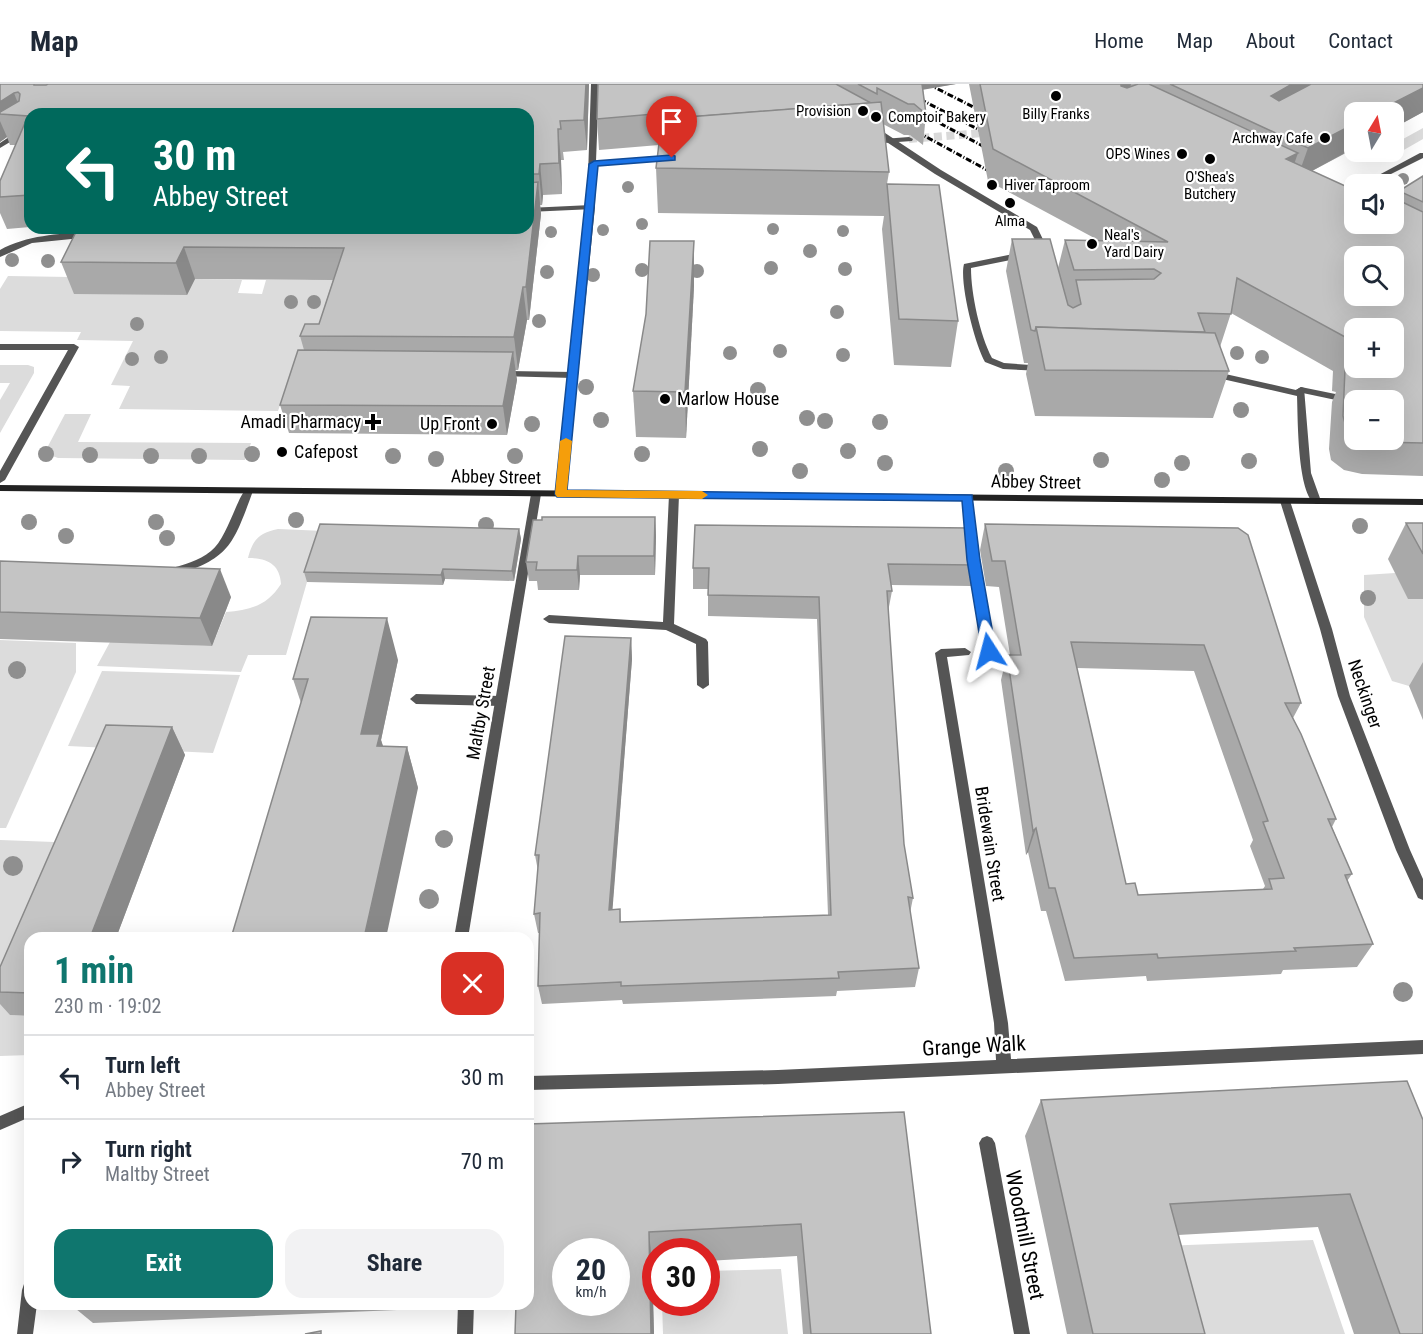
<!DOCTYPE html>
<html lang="en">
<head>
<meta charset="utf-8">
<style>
  :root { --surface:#fff; --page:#f2f2f3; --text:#1f2937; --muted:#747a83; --line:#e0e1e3; --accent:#0f766e }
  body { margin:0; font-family:"Roboto Condensed",sans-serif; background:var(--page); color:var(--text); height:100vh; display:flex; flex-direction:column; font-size:22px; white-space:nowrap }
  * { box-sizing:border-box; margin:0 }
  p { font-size:20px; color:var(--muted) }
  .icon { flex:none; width:33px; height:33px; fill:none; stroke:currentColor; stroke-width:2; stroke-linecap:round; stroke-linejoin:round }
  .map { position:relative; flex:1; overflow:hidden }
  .details { position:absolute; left:24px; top:848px; width:510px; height:378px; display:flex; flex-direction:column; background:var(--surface); border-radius:18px; box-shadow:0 6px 24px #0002 }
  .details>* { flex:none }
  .guide { position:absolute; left:24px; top:24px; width:510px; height:126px; border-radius:18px; box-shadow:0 6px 24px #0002; background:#00695c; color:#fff; overflow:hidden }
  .needle { width:39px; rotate:10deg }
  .fabs { position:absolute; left:1344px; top:18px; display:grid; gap:12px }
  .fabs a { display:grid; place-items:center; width:60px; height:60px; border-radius:12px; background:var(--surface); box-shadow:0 6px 24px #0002; font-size:30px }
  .speed { position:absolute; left:552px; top:1154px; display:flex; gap:12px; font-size:30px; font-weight:700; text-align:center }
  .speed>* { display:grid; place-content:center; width:78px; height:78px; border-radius:50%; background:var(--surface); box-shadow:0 6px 24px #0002; line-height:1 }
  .speed small { font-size:15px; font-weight:400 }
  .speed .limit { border:9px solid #d22; background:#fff; color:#111 }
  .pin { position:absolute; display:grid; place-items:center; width:51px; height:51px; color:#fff; margin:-62px -26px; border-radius:50% 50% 50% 0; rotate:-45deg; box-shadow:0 0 6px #0007 }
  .pin .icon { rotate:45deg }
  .me { position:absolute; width:66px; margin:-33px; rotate:351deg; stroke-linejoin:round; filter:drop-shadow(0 0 4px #0008) }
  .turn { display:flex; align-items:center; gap:21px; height:126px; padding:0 30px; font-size:27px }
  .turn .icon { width:78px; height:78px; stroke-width:2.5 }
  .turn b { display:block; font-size:42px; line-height:51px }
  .round { display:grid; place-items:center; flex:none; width:63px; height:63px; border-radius:18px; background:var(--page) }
  .overview { display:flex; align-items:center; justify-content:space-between; height:102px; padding:0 30px }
  h1 { font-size:36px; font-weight:700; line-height:45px; color:var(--accent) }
  .cta { display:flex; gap:12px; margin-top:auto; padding:12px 30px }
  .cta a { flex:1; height:69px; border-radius:18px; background:var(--accent); color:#fff; font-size:24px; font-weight:700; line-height:69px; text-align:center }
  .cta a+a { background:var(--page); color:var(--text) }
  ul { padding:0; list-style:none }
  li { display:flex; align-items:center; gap:18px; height:84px; padding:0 30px; border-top:2px solid var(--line) }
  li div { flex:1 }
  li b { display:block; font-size:22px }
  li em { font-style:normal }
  header { display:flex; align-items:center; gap:36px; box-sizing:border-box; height:84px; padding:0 30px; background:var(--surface); border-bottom:2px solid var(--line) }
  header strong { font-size:28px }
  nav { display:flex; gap:33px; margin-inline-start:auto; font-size:21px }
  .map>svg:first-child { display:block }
</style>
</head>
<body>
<header>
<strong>Map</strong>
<nav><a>Home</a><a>Map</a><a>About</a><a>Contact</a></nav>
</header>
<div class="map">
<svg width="1423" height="1250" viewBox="0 0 1423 1250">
  <rect width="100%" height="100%" fill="#fff"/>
  <g fill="#dcdcdc">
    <path d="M1423,44V55L1388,75L1370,68H1394V60Z"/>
    <path d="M419,181L297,272L278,327L119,325L130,302L111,301L133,257L77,256L81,248L0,247V205L8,192L70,193L187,211L195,195L242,196L238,209L262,210L266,196H305Z"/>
    <path d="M0,281H28L34,283V289L0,349V316L10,299H0Z"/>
    <path d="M65,330H91L78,358L251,359L245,376L58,374L47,370V364Z"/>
    <path d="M278,445L325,447L307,498L286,571H248L241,588L97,582L110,558L212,562L226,528C250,526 267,522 281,500C280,480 267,474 248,474C253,455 259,449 278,445Z"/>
    <path d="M1395,489L1423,515V602H1409L1392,597L1364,533V491Z"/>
    <path d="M0,556L76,559V588L6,744H0Z"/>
    <path d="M102,587L240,591L213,669L68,662Z"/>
    <path d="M0,756L81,759L30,854L10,931L30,932V971L0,972Z"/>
    <path d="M1313,1156L1345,1250H1186L1162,1162Z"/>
    <path d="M781,1185L788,1250H663L662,1218H706L707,1187Z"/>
  </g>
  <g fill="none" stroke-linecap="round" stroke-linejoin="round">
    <path stroke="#d9d9d9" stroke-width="8" stroke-dasharray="8 4.5" stroke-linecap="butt" d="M909,55L995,48"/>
    <g fill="#555" fill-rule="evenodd">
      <path d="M876,47H882L941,86L1037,143L1050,170L1049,172H1043L1030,146L935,90L876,51Z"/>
      <path d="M591,121L595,123L594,125L528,128V124Z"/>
      <path d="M88,148L92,151L91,153L32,159L0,173V166C27,151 58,150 88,148Z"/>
      <path d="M0,260H74L79,263L5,396L0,399V387L68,266H0Z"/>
      <path d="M499,287L573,288L578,291L573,294L496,292L494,290Z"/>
      <path d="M1301,303L1350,313L1355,316L1350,319L1298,308L1296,306Z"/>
      <path d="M248,404L253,407C233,461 230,475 172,492L168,491L167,488L168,485C183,481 199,477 211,467C228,454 238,408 248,404Z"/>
      <path d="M674,408L679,411L674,540L706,555L708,558L709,601L703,605L697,601L696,560L666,546L549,539L543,535L549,531L663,538L669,411Z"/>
      <path d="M416,610L501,612L507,617L501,622L416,620L410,615Z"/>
      <path d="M987,1052L992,1054L995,1059L1030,1250H1014L979,1059L982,1054Z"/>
    </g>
    <path fill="#555" fill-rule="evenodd" d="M458,1220H474L473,1250H457Z"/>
    <g fill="#555" fill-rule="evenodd">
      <path d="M591,0H599L596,77L673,72L677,74L673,76L596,82L595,123L566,410L561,413L556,410L587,123Z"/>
      <path d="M27,41H30V46L0,64V59Z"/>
      <path d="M909,53L913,55L912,57L870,60L866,58L870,56Z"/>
      <path d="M1420,69H1423V74L1371,100H1362Z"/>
      <path d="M1023,168L1027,171L1026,173L971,184C971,210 980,251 992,274L1004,279L1045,282L1047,284L1042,287L1003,285L985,278C975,261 959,198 964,180Z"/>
      <path d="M1212,287L1296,306L1301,303L1304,304L1311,389L1321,417L1320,419L1316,420C1297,412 1298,332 1297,312L1209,292V288Z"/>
      <path d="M536,407L541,410L468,854H454L531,410Z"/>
      <path d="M967,411L972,414L979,476L995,567L989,571L983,567L969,476L962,414Z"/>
      <path d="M1285,414L1290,417L1332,545L1350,612L1410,766L1423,795V816L1418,814L1396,766L1338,612L1320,545L1280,417Z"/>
      <path d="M965,564L971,568L969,571L947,573L1008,939L1011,975L1423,956V970L778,1000L528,1006V992L778,986L996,976L994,939L935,569L941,565Z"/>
      <path d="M30,1019V1033L0,1046V1032Z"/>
      <path d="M30,1198V1220H37L33,1250H17L22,1206L24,1200Z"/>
    </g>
    <path fill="#222" fill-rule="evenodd" d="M0,401L1423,415V421L0,407Z"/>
    <g stroke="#000" stroke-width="3" stroke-dasharray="6 2 1 2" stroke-linecap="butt">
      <path d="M891,0L991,52"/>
      <path d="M928,0L987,30"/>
      <path d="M911,24L996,69"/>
      <path d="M908,43L1000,93"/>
    </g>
  </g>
  <g fill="#8f8f8f">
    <circle cx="1403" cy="95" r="6"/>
    <circle cx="628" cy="103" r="6"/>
    <circle cx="642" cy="140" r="6"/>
    <circle cx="773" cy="145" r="6"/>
    <circle cx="603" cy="146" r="6"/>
    <circle cx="843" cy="147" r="6"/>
    <circle cx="551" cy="148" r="6"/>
    <circle cx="810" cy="167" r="7"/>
    <circle cx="12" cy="176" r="7"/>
    <circle cx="48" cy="177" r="7"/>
    <circle cx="771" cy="184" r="7"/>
    <circle cx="845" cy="185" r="7"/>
    <circle cx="642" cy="186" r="7"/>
    <circle cx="697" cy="187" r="7"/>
    <circle cx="547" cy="188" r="7"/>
    <circle cx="593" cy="191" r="7"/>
    <circle cx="291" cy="218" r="7"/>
    <circle cx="314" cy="218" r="7"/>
    <circle cx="837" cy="228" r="7"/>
    <circle cx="539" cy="237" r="7"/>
    <circle cx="137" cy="240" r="7"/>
    <circle cx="780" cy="267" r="7"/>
    <circle cx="730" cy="269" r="7"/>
    <circle cx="1237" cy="269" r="7"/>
    <circle cx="843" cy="271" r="7"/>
    <circle cx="161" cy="273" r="7"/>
    <circle cx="1262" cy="273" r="7"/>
    <circle cx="132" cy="275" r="7"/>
    <circle cx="586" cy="303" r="8"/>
    <circle cx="758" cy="306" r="8"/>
    <circle cx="1241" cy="326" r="8"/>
    <circle cx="807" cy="334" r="8"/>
    <circle cx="601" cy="336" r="8"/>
    <circle cx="825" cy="337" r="8"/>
    <circle cx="880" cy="338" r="8"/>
    <circle cx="532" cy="340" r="8"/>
    <circle cx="760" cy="365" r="8"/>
    <circle cx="848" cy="367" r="8"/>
    <circle cx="46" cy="370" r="8"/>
    <circle cx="252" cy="370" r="8"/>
    <circle cx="642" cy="370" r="8"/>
    <circle cx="90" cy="371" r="8"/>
    <circle cx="151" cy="372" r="8"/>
    <circle cx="199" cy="372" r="8"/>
    <circle cx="393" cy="372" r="8"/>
    <circle cx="515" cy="372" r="8"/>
    <circle cx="436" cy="375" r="8"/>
    <circle cx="1101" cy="376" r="8"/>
    <circle cx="1249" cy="377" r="8"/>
    <circle cx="885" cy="379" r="8"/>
    <circle cx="1182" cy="379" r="8"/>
    <circle cx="800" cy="387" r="8"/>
    <circle cx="1006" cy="387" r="8"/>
    <circle cx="1162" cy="396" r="8"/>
    <circle cx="296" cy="436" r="8"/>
    <circle cx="29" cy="438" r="8"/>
    <circle cx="156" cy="438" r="8"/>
    <circle cx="486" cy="441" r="8"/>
    <circle cx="1360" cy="442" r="8"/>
    <circle cx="66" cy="452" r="8"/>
    <circle cx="167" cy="454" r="8"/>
    <circle cx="1368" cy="514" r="8"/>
    <circle cx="17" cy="586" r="9"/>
    <circle cx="444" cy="755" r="9"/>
    <circle cx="13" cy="782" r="10"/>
    <circle cx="429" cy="815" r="10"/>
    <circle cx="1403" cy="908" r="10"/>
  </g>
  <g fill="#a9a9a9" fill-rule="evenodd">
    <path d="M0,0H589L587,66L563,68L564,76H561L562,110L543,111L542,121H540L541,130L529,236H527L518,286H515L517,296L507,351L289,349L280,321L304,266L300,252L319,240L333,196L195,195L187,211L74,210L61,178L78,144H528V30H30V143L7,145L0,129V97L16,61H10L7,53L0,58Z"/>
    <path d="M598,0H956L923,5L926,30L923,61L910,51H904L883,40L889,88L887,100L958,237L951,283L894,281L882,145L884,132L658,129L656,84L659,61L599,66L597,35Z"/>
    <path d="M969,0H1423V28L1312,87L1354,140L1395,115L1399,107L1423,92V392L1362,390L1344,386L1331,376L1329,365L1332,318L1336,308L1332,307L1333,287L1231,229L1220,263L1229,287L1213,334L1035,332L1026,290L1028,279H1024L1006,187L1012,155L1058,184L1065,156H1098L988,97ZM1354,244L1394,284H1354ZM1354,316L1394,356H1354Z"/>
    <path d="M694,157V202L686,354L636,353L633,307L646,230Z"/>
    <path d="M655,433L656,452L655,491H580L579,506H538L537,497H529L526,478Z"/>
    <path d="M1406,439H1423V515H1408L1388,475Z"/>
    <path d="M985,440L1238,444L1301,619L1293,634L1336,735L1332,743L1352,790L1347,797L1373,860L1357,883L1283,886L1281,890L1147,897L1146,892L1065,897L1046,827H1041L1028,768L1026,771L1001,596L1007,571H1010L999,503L986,502L980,466ZM1077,584L1194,587L1253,756L1250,762L1265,802L1263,805L1138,811L1126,800Z"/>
    <path d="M695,441L975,481L971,502L891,501L892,507L888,528L904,760L913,814L910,829L919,884L915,903L837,907L836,912L623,920L622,916L542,920L538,902L539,849H538L534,830L538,787L535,771L631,554L632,575L612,826L620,825L621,838L828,831L817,535L708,532V505H693V484Z"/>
    <path d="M519,445L521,455L514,497L445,495L443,501L307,498L304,488Z"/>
    <path d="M0,477L231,513L212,562L0,555Z"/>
    <path d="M398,576L381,656L383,662L407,663L418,704L301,619L293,595Z"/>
    <path d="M1423,578V636L1409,602Z"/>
    <path d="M172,643L185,671L116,854H30V932L10,931L0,920V883Z"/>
    <path d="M1041,1016L1423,1036V1250H1354L1318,1143L1178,1151L1205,1250H1067L1025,1052Z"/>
    <path d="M904,1028L931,1250H803L797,1172L706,1177V1167H656V1180H652L654,1250H515L528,1040Z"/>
    <path d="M70,1220H398L397,1226L93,1239Z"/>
  </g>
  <g fill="#898989">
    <path d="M586,0H589L587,66L584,36Z"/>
    <path d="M916,0H956L916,7Z"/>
    <path d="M1121,0H1131L1126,23Z"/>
    <path d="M1292,0H1337L1261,42L1271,12Z"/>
    <path d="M1423,4V28L1394,44V28H1376Z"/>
    <path d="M14,9L23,32L0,30V18Z"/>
    <path d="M0,37L7,53L0,58Z"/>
    <path d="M1354,40V64L1297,95L1308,64Z"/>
    <path d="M558,45L561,76L562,110L559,79Z"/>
    <path d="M1298,69L1287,100L1286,75Z"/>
    <path d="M540,80L543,111L542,121L539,90Z"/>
    <path d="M538,98L541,130L529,236L526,203Z"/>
    <path d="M694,157V202L686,354L685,308Z"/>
    <path d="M184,163L195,195L187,211L176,179Z"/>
    <path d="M523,203L527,236L518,286L514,253Z"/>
    <path d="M513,268L517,296L507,351L503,322Z"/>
    <path d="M655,433L656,452L655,491L654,472Z"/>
    <path d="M519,445L521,455L514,497L512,487Z"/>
    <path d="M578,472L580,491L579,506L577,486Z"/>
    <path d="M220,485L231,513L212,562L200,534Z"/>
    <path d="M443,485L445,495L443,501L441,491Z"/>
    <path d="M387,534L398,576L381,656L392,691L361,650Z"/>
    <path d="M631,554L632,575L611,845L609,826Z"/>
    <path d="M172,643L185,671L116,854H90Z"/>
    <path d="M407,663L418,704L386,854H364Z"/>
    <path d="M1036,744L1028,768L1026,771L1033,747Z"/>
    <path d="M649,1148L652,1180L654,1250H651Z"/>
    <path d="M393,1220H398L397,1226Z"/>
  </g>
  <g fill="#c4c4c4" stroke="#898989" stroke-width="1.5" fill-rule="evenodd">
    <path d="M0,0H34V1H46L48,0H586L584,36L560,37L561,45H558L559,79L540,80L539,90H528V30H30V111L0,113V97L28,32L0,30V28L19,17L20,10L18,8L14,9L0,18Z"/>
    <path d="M598,0H836L871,19L664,35L665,29L597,35Z"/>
    <path d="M858,0H922L926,30L914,20H908L877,4V10Z"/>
    <path d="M980,0H1121V2L1127,4L1138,0H1149L1298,69L1286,75L1354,106V140H1394V114L1423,128V359L1377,358L1368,356H1394V316H1354V350L1346,343L1343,332L1345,285L1366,290L1372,284H1394V244H1354V277L1346,275L1347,254L1237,194L1231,230L1198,229L1205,248L1036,243L1035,247L1031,246L1012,155H1050L1068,221L1073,224L1081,220L1076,196L1154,195L1161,189L1154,185L1074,186L1065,156L1168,158L993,65ZM1354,172H1394V212H1354Z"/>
    <path d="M1170,0H1292L1271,12L1279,17L1311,0H1423V4L1376,28H1354V40L1308,64Z"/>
    <path d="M881,18L889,88L656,84L662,35Z"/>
    <path d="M1423,92V118L1399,107Z"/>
    <path d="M538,98L526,203H523L514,253L300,252L305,240H319L344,164L184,163L176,179L61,178L78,144H528V99Z"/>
    <path d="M887,100L939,101L958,237L899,235Z"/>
    <path d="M650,157H694L685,308L633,307L646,230Z"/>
    <path d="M1036,243L1215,249L1229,287L1045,286Z"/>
    <path d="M298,266L513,268L503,322L280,321Z"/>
    <path d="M542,433H655L654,472H578L577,486H536L537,478H526L533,436H542Z"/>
    <path d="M1406,439H1423V470Z"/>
    <path d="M320,440L519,445L512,487L443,485L441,491L304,488Z"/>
    <path d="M985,440L1238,444L1248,451L1301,619H1285L1301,650L1336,735H1328L1352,790L1345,791L1373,860L1294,864L1296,867L1158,874L1157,870L1074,874L1055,804H1049L1036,744L1033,747L1007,571H1021L1005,477H992ZM1071,558L1204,561L1268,737L1263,738L1284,794L1269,795L1272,805L1138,811L1135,799L1126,800Z"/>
    <path d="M695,441L970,444L975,481L888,480L892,507H887L904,760L913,814L908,813L919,884L838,888L839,894L621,902V898L538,902L540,829L534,830L539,771H535L565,552L631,554L609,826L620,825V838L831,831L819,513L708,511L709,484H693Z"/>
    <path d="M0,477L220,485L200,534L0,528Z"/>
    <path d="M311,533L387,534L361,650H380L377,662L407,663L364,854H231L308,595H293Z"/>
    <path d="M106,641L172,643L90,854H30V909L0,908V883Z"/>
    <path d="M1407,997L1423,1036V1250H1400L1350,1110L1170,1120L1205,1250H1093L1041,1016Z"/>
    <path d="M904,1028L931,1250H811L801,1140L649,1148L651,1250H515L516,1220H528V1040ZM566,1167H616V1218H566Z"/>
    <path d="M321,1247V1250H305Z"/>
  </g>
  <path fill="#1a73e8" stroke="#114b97" stroke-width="1.5" d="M672,71L675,72V76L598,82L567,406L972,411L980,476L996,567L994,570L989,572L982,567L967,476L962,417L557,413L555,410L589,80L594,77Z"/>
  <path fill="#f59e0b" d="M566,354L572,357L567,406L702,407L708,411L702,415L557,413L555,410L560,357Z"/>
  <g fill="#000" stroke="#fff" stroke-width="2">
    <circle cx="1056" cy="12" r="6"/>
    <circle cx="863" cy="27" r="6"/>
    <circle cx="876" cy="33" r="6"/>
    <circle cx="1325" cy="54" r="6"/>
    <circle cx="1182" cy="70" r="6"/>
    <circle cx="1210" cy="75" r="6"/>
    <circle cx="992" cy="101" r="6"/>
    <circle cx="1010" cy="119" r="6"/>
    <circle cx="1092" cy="160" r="6"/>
    <circle cx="665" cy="315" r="6"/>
    <path d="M370 329h6v6h6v6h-6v6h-6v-6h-6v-6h6z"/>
    <circle cx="492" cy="340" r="6"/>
    <circle cx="282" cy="368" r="6"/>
  </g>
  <g text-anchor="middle" stroke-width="4.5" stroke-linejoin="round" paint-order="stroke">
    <g font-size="15" fill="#000" stroke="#fff" text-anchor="end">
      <text x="851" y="32">Provision</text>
      <text x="1056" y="35" text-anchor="middle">Billy Franks</text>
      <text x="888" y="38" text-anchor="start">Comptoir Bakery</text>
      <text x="1313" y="59">Archway Cafe</text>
      <text x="1170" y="75">OPS Wines</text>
      <text x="1210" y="98" text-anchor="middle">O'Shea's<tspan x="1210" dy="17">Butchery</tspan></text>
      <text x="1004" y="106" text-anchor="start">Hiver Taproom</text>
      <text x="1010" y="142" text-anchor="middle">Alma</text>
      <text x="1104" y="156" text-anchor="start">Neal's<tspan x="1104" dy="17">Yard Dairy</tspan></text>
    </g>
    <g font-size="18" fill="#000" stroke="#fff" text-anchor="start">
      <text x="677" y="321">Marlow House</text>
      <text x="361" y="344" text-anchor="end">Amadi Pharmacy</text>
      <text x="480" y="346" text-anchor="end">Up Front</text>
      <text x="294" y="374">Cafepost</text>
    </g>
    <g font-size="18" fill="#000" stroke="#fff">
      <text transform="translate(496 393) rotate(1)" y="6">Abbey Street</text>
      <text transform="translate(1036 398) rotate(1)" y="6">Abbey Street</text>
      <text transform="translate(1365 610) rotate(71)" y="6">Neckinger</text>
      <text transform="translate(481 629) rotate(-80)" y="6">Maltby Street</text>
      <text transform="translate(990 760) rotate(81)" y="6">Bridewain Street</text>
    </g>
    <g font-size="21" fill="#000" stroke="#fff">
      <text transform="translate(974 962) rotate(-3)" y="7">Grange Walk</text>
      <text transform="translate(1025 1151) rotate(79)" y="7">Woodmill Street</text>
    </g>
  </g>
</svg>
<div class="fabs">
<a><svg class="needle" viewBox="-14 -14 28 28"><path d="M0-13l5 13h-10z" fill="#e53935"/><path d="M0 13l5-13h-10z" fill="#747a83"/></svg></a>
<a><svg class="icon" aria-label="sound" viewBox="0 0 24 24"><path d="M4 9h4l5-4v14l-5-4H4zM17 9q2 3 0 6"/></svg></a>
<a><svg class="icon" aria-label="search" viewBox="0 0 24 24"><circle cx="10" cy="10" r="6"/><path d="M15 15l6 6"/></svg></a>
<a>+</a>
<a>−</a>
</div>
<div class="speed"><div>20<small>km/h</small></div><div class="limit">30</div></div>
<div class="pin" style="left:672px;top:74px;background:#d93025"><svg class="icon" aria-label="arrive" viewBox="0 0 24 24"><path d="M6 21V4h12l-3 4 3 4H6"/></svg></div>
<svg class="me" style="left:989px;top:567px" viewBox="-20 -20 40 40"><path d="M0-17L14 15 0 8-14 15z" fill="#1a73e8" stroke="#fff" stroke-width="4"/></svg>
<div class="guide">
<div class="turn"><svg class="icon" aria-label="left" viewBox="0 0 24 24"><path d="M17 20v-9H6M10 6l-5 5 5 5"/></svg><div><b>30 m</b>Abbey Street</div></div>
</div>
<section class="details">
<div class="overview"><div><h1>1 min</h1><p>230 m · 19:02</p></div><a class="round" style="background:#d93025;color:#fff"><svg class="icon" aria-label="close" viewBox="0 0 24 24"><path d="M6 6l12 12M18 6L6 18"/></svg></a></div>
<ul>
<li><svg class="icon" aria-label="left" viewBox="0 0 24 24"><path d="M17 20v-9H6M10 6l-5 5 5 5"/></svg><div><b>Turn left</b><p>Abbey Street</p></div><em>30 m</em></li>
<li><svg class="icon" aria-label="right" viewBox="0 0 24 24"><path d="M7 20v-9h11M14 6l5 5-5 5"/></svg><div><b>Turn right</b><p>Maltby Street</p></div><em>70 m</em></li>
</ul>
<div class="cta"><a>Exit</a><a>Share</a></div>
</section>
</div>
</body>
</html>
